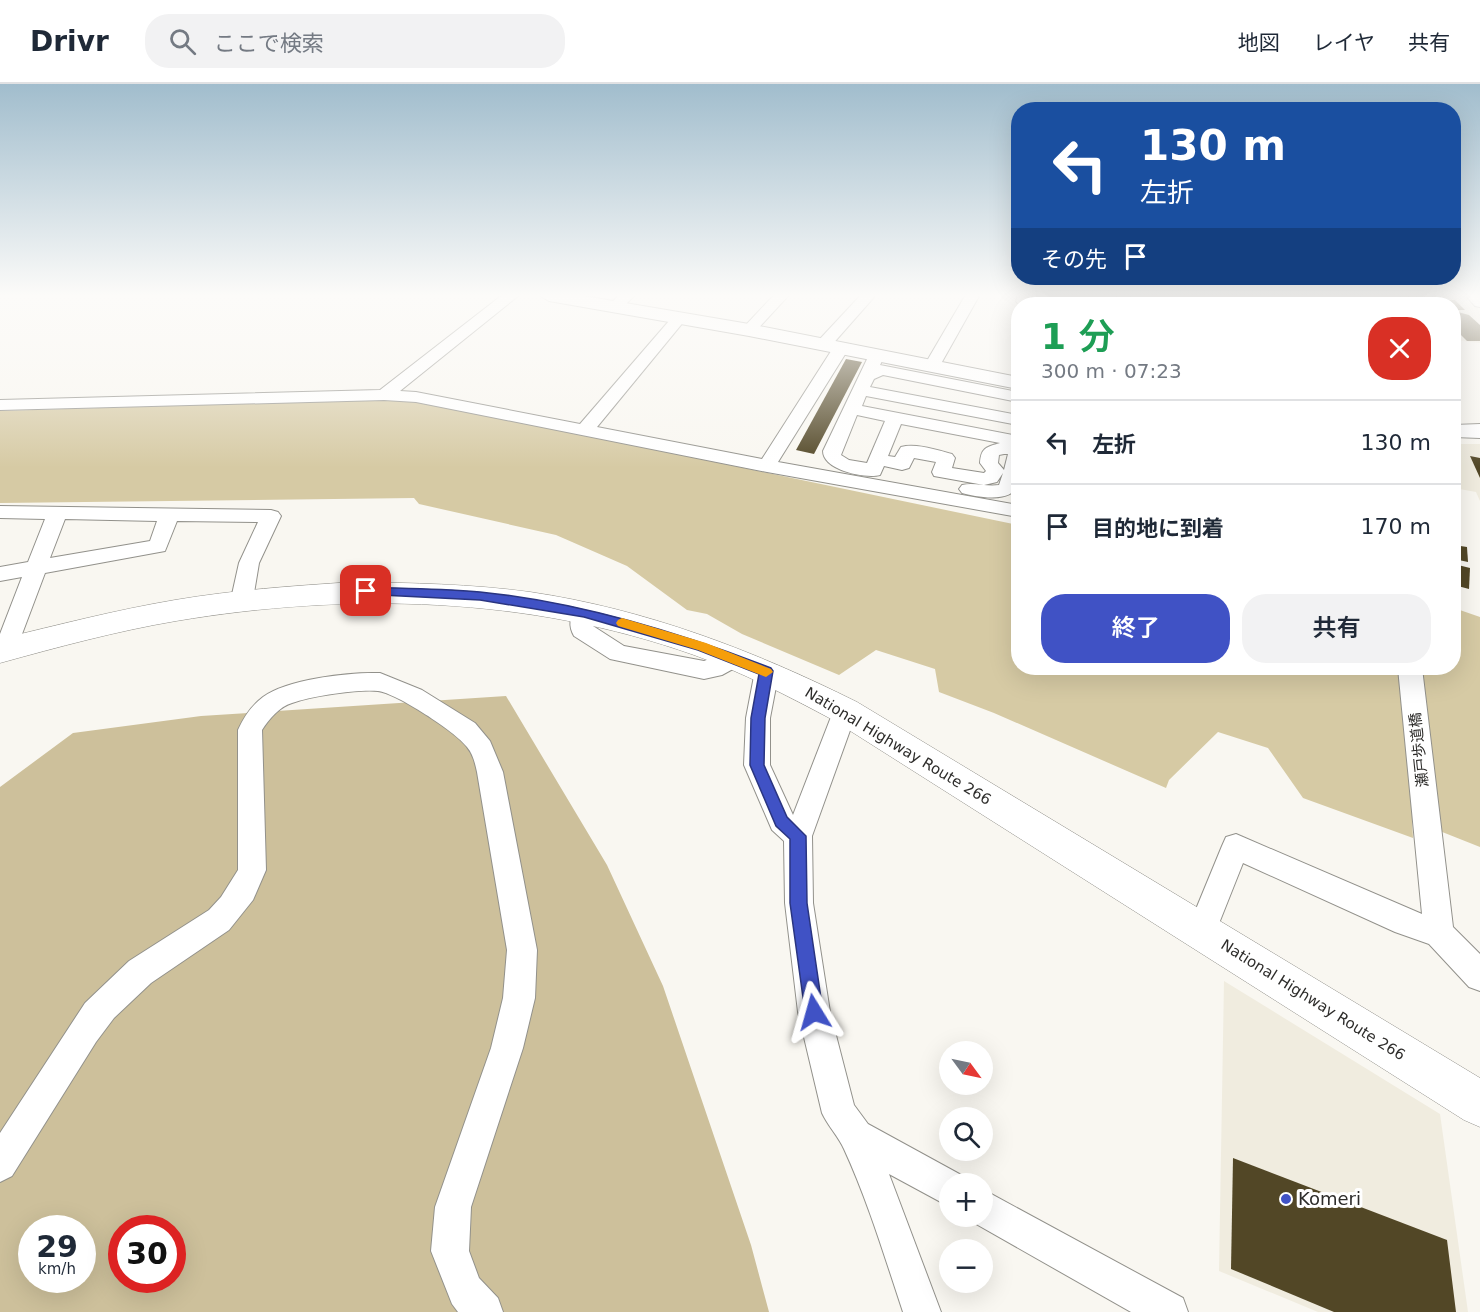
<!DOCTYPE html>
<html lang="ja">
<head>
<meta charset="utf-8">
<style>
  :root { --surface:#fff; --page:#f2f2f3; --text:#1f2937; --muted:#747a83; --line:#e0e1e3; --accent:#4052c5 }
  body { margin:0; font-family:"DejaVu Sans","Noto Sans JP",sans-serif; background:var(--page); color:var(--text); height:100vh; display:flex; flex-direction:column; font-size:22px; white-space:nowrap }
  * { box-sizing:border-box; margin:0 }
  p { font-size:20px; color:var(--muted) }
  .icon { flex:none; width:33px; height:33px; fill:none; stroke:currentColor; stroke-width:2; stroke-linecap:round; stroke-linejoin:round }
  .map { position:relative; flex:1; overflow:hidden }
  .panel { position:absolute; left:1011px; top:213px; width:450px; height:378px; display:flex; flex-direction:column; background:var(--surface); border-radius:24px; box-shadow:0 6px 24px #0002 }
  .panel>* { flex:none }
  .top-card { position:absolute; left:1011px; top:18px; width:450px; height:183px; border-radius:24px; box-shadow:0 6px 24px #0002; background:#1a4fa0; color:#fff; overflow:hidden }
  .needle { width:39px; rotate:123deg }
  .fabs { position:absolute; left:939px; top:957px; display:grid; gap:12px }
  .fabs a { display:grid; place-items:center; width:54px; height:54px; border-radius:50%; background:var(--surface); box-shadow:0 6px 24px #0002; font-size:30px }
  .speed { position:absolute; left:18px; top:1131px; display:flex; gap:12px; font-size:30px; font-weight:700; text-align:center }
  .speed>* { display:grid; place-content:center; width:78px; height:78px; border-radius:50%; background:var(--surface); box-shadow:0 6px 24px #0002; line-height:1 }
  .speed small { font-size:15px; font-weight:400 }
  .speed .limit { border:9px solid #d22; background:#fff; color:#111 }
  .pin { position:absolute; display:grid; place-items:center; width:51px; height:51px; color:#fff; margin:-26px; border-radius:12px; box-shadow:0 3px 9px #0006 }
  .me { position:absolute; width:66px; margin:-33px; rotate:352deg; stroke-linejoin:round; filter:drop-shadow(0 0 4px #0008) }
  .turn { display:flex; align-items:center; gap:21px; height:126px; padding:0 30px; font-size:27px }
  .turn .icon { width:78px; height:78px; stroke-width:2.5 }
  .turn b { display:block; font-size:42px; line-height:51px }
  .then { display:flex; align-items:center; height:57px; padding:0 30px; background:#0003; gap:12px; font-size:22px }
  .round { display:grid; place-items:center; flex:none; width:63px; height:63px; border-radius:24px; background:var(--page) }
  .head { display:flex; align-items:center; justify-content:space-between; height:102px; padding:0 30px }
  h1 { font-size:36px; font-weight:600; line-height:45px; color:#1e9e55 }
  .action { display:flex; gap:12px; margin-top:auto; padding:12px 30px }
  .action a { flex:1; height:69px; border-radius:24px; background:var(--accent); color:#fff; font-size:24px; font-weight:600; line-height:69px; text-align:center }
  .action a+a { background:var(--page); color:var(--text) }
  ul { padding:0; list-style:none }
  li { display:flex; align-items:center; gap:18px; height:84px; padding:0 30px; border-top:2px solid var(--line) }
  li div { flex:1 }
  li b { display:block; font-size:22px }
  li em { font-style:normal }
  header { display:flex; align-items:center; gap:36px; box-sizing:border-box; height:84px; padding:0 30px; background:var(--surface); border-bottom:2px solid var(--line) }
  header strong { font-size:28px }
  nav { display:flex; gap:33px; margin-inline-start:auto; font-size:21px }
  .search { width:420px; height:54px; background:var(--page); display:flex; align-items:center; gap:15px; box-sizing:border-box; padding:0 21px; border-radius:24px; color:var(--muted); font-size:22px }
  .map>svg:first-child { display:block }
</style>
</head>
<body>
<header>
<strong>Drivr</strong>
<div class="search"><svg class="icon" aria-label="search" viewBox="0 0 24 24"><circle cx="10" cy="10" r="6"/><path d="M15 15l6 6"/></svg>ここで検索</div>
<nav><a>地図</a><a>レイヤ</a><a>共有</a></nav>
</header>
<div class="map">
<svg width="1480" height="1228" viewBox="0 0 1480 1228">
  <rect width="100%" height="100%" fill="#f9f7f1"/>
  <g fill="#f0ecdf">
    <path d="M1398,212H1480V259L1454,256V220H1407Z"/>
    <path d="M1454,360H1480V417L1476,408L1454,404Z"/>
    <path d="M1224,897L1440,1030L1468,1228H1318L1219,1187Z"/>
  </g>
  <path fill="#cdc09b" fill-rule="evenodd" d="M506,612L607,781L663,902L751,1161L769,1228H0V703L73,649L201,632ZM32,1144H82V1196H32ZM122,1144H172V1196H122Z"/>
  <path fill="#d6caa4" d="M369,316H406L436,320L1018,441V584H1454V524L1480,533V763L1412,736L1413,754L1303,714L1268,664L1218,648L1169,696L1166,704L994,629L939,608L935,585L876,566L839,591L742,550L707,530L687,526L627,482L556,451L419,420L414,414L0,419V327Z"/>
  <g fill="#524726">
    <path d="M1424,215L1440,216L1445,220H1429Z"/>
    <path d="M1444,216H1455L1465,226H1454V220H1449Z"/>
    <path d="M1454,227L1469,231L1480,241V257H1467L1454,244Z"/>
    <path d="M846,275L862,278L814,370L796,366Z"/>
    <path d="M1470,372L1480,374V394Z"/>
    <path d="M1454,461L1467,463L1468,478L1454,475Z"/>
    <path d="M1454,480L1470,484L1469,505L1454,501Z"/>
    <path d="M1233,1074L1447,1156L1456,1228H1334L1231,1185Z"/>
  </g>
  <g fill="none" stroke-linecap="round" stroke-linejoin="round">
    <defs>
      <g id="minor">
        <path d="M501,212H518L400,307L416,308L580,340L675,230L680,229L687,233L685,236L597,343L762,375L833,264L841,259L849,264L778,378L1018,421V433L767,388L416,318L384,316L0,326V316L380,306Z"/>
        <path d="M618,212H634L619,227H609L607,224Z"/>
        <path d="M773,212H788L754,249H744L741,246L744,243Z"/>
        <path d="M860,212H875L830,263H818L816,260L818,257Z"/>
        <path d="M965,212H979L938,285H926L924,282Z"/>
        <path d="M1018,212H1032L1026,220H1018L1016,217Z"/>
        <path d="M1117,212H1131L1128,220H1114Z"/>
        <path d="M1346,212H1360L1361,220H1347Z"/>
        <path d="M1466,212H1480V223L1475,222Z"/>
        <path d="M877,266L885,271L880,281L1018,308V318L883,291L874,295L870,303L1018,331V341L866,312L862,322L1018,352C1018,365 1022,389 1018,400C1013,420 976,413 962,409L959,405L962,401C974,398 986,403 999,401L1003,389L997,398L984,401L934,392L932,388L936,378L914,374L909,384L902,386L884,382L880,391C865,395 823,386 823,367L869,271ZM857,331L885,337L867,379L849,376L841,371ZM901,340L1000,359C986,363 981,364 980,379L986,387L984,389L952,384L955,374L952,370C937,366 916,359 901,363L895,373L888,372ZM1004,370H1008L1004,386L998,379L999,371Z"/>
        <path d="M0,422L271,426L278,428L281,432L259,479L253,515L250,520L242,523L234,520L231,515L239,479L258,438L177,437L165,467L45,489L16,566L13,572L5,574L0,573V550L22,493L0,497V483L28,478L45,435L0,434ZM65,435L157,437L150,457L50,474Z"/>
        <path d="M584,521L592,523L595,529L593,542L624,562L704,577L734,565L742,568L746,574L742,580L722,591L704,595L610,575L574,552C568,541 570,534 576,523Z"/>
        <path d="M767,578L775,581L779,587L770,634V681L793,731L836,620L845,617L854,620L857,627L812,752L813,819L830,928L854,1021L868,1040L963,1092L966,1100H950V1123L889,1090L941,1228H903C885,1174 868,1117 844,1065C838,1052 828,1042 822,1029L798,928L785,819L784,757L772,746L744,681L746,634L755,587L759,581Z"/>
        <path d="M1398,584H1422L1453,843L1480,870V907L1469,903L1429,860L1395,848L1243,779L1212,857L1202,861L1192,857L1187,847L1222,762L1226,753L1236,750L1422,830Z"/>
        <path d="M380,589L422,606L475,639L490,657L503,688L537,866L535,914L523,964L471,1123L469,1167L479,1194L498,1214L503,1228H458L452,1220L431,1167L435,1123L491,964L503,914L507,866L477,688C475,679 473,670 467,663C456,648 396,609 378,607C359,605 311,612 292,619C279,623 269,635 262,646L266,786L253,816L229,846L151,899L114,934L96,958L12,1092L0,1098V1049L85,919L129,877L209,826L221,813L238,786V646C244,633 251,622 263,613C287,595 350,588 380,589Z"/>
        <path d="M982,1105L1183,1214L1188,1228H1131L969,1136L968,1132H982Z"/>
      </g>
      <g id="major">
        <path d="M540,212H584L749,240L1018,293V305L749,252L549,217Z"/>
        <path d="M1480,340V354L1454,353V341Z"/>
      </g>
      <path id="highway" d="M353,498C412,499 471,500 530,508C645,525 753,566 857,618L1480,994V1043L1464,1036L833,636C788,612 742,588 694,571C528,512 349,508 176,537C117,547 58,563 0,579V555C58,541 116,526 175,516C234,506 293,502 353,498Z"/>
    </defs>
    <use href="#minor" stroke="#92918b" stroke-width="2"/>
    <use href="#major" stroke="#92918b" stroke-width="2"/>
    <use href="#highway" stroke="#92918b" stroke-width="1"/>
    <use href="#minor" fill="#fff" fill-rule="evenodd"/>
    <use href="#major" fill="#fff" fill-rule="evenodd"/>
    <use href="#highway" fill="#fff" fill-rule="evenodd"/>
  </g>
  <linearGradient id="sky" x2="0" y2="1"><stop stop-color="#a1bdcd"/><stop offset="0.55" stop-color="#fcfbf9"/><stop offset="1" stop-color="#fcfbf9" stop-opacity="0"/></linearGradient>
  <rect width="1480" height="384" fill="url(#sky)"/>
  <path fill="#4052c5" stroke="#2a3580" stroke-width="1.5" d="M366,503C404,505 443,504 480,508C580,518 678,548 771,584L773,587L765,634L764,681L787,733L806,752L807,819L823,928L820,934L814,937L807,934L805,928L790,819V755L776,742L750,681L751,634L759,590L698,566L584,533L480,516L362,510V504Z"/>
  <path fill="#f59e0b" d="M622,534L706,559L771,585L773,588L766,593L698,566L618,542L616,539L618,536Z"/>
  <circle fill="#4052c5" stroke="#fff" stroke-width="2" cx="1286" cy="1115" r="6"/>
  <g text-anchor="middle" stroke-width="6" stroke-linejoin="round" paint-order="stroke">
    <g font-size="15" fill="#2e2d2b" stroke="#fff">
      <text transform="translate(898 662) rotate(31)" y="5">National Highway Route 266</text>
      <text transform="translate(1419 666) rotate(-96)" y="5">瀬戸歩道橋</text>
      <text transform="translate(1313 916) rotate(32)" y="5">National Highway Route 266</text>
    </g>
    <g font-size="18" fill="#2e2d2b" stroke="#fff" text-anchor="start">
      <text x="1298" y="1121">Komeri</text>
    </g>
  </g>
</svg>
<div class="fabs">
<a><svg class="needle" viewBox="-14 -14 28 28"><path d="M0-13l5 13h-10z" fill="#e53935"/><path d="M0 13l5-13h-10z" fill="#747a83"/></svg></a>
<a><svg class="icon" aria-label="search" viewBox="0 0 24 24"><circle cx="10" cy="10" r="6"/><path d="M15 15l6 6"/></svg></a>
<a>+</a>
<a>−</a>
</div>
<div class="speed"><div>29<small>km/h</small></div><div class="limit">30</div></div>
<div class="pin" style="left:366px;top:507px;background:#d93025"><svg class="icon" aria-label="arrive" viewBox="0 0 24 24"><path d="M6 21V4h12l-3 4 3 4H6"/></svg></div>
<svg class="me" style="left:814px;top:928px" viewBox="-20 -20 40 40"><path d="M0-17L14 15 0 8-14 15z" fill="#4052c5" stroke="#fff" stroke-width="4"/></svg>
<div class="top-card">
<div class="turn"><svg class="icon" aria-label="left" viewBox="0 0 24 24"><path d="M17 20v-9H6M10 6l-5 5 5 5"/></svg><div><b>130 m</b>左折</div></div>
<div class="then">その先<svg class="icon" aria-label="arrive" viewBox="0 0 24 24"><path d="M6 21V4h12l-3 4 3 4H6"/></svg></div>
</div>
<section class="panel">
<div class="head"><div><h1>1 分</h1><p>300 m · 07:23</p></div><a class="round" style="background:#d93025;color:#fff"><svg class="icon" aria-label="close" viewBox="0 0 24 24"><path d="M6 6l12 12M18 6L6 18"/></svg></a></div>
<ul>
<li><svg class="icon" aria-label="left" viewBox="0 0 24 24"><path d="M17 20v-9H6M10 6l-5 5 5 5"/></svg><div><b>左折</b></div><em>130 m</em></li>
<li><svg class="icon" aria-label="arrive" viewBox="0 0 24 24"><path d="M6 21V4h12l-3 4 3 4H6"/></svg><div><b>目的地に到着</b></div><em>170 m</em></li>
</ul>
<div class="action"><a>終了</a><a>共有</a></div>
</section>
</div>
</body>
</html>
